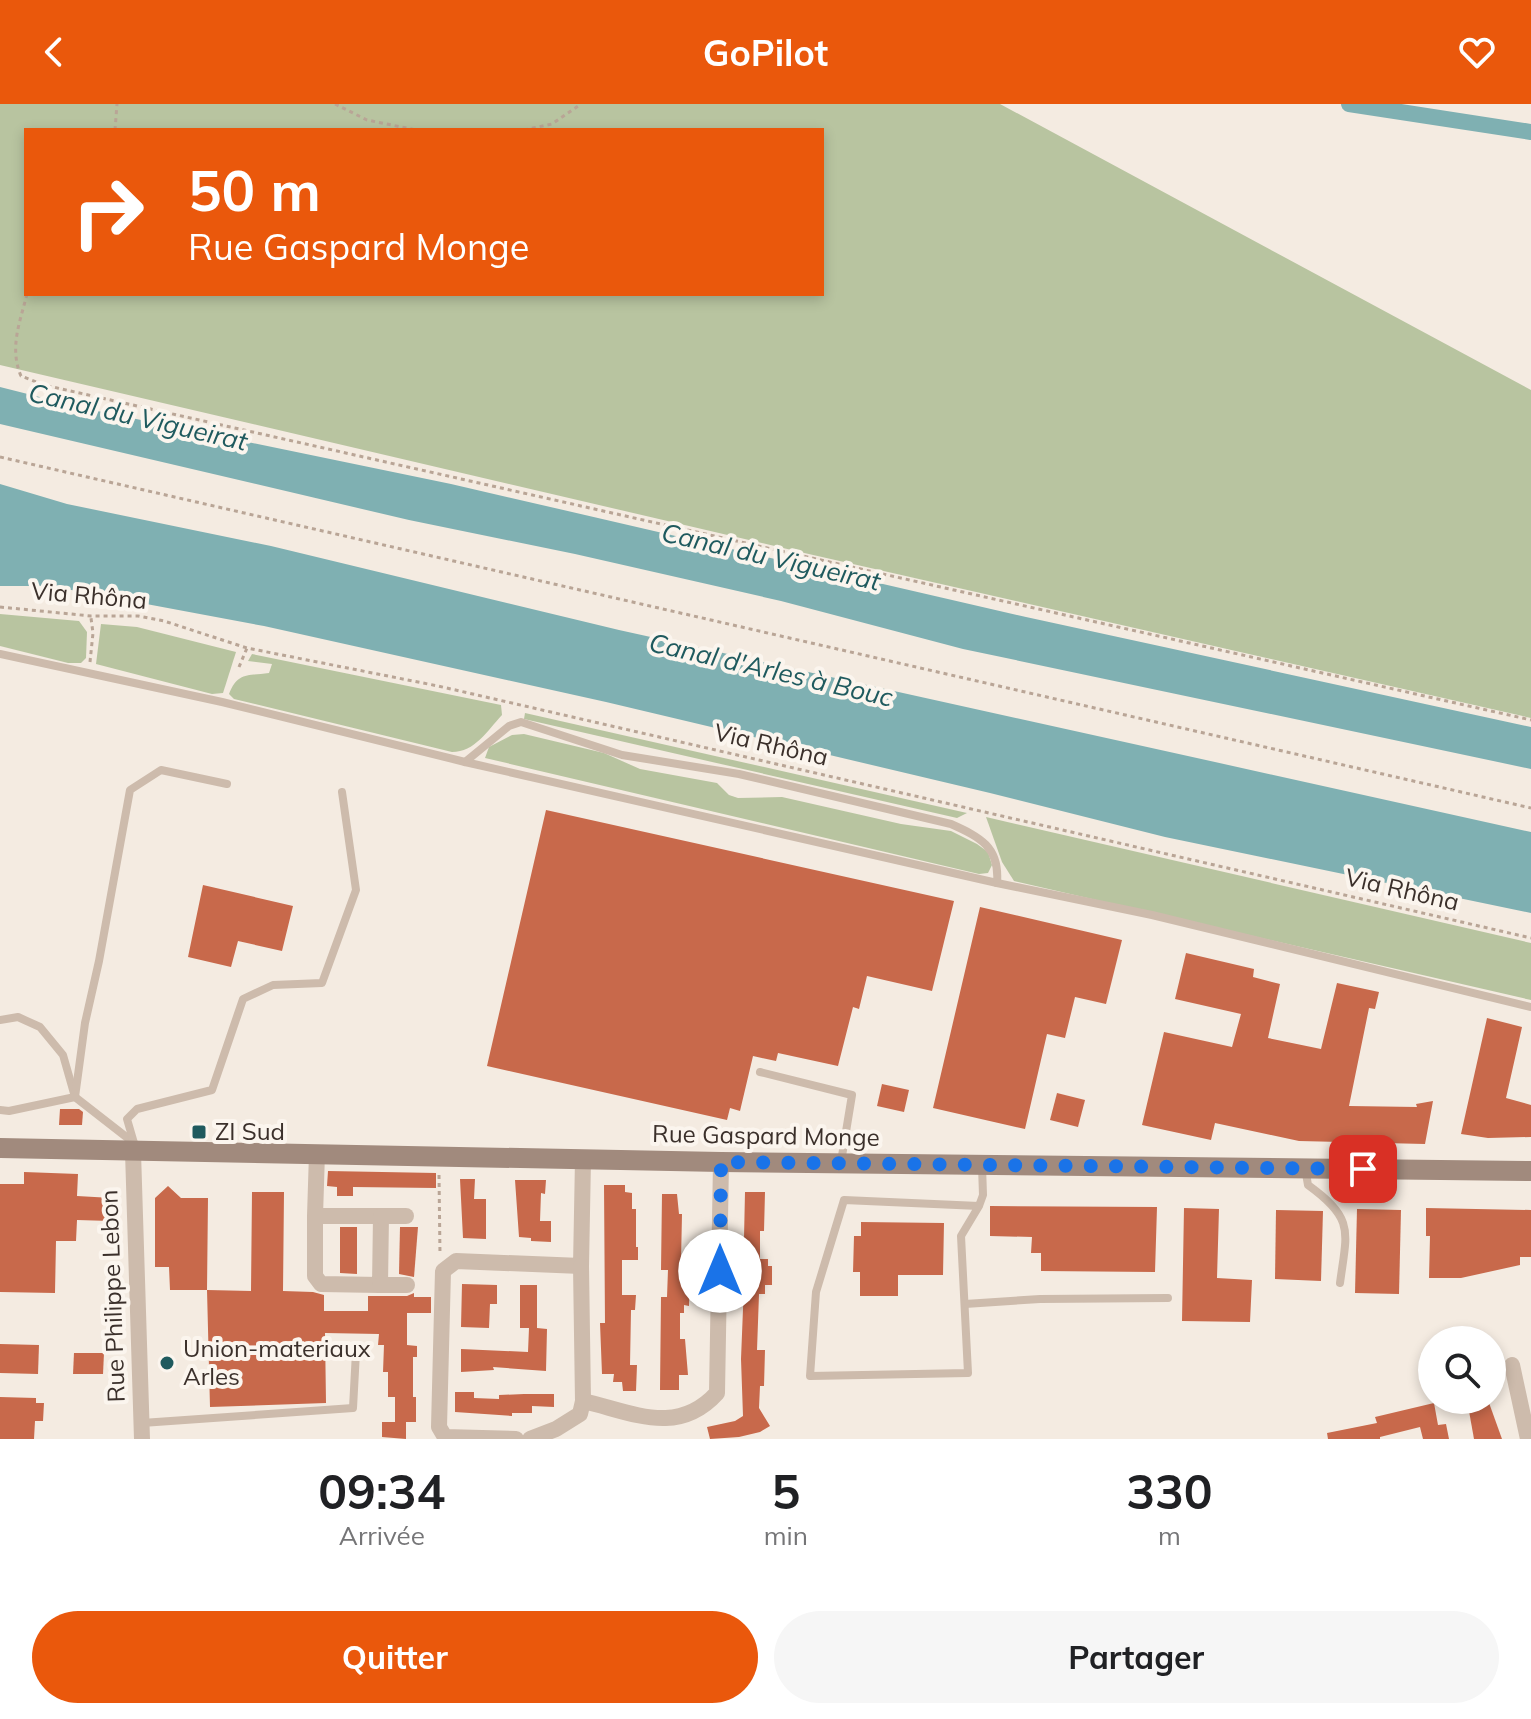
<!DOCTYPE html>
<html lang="fr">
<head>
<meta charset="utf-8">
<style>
  :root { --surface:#fff; --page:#f6f6f6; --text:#202124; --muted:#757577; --accent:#ea580c }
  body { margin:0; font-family:Mulish,sans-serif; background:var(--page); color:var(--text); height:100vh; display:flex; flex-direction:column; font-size:30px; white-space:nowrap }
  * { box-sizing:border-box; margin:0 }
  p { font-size:26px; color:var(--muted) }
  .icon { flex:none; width:44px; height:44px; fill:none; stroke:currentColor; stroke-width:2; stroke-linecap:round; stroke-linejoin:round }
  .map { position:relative; height:1335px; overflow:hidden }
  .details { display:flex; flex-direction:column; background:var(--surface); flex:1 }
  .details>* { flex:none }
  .guide { position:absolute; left:24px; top:24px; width:800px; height:168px; border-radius:0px; box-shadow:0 4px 12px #0003; background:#ea580c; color:#fff; overflow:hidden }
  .buttons { position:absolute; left:1418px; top:1222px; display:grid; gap:16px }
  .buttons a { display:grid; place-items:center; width:88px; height:88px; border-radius:50%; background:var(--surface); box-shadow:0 4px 12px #0003; font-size:40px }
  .pin { position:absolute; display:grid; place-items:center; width:68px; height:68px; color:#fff; margin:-34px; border-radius:16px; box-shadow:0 4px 12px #0006 }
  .me { position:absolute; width:88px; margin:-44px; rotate:0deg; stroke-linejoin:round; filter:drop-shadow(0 0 6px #0008) }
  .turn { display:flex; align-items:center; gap:28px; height:168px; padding:0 32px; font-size:36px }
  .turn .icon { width:104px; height:104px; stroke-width:2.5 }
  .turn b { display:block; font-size:56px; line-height:68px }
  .eta { display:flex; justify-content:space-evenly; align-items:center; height:136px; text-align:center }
  .eta b { font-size:48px; font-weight:700; line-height:56px }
  .cta { display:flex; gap:16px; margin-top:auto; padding:16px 32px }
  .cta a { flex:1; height:92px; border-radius:48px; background:var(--accent); color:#fff; font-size:32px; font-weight:700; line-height:92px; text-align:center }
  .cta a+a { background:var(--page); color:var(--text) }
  header { display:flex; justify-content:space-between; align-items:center; height:104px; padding:0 32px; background:var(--accent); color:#fff; font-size:36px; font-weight:700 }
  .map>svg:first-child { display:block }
</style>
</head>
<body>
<header><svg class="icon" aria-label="back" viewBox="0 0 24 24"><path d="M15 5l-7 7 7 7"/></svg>GoPilot<svg class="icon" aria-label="heart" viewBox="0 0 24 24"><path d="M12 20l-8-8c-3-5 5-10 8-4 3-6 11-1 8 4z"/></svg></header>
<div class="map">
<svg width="1531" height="1335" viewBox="0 0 1531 1335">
  <rect width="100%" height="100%" fill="#f4ebe1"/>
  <g fill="#b8c4a0" fill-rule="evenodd">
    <path d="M0,0H1000L1531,286V614L800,448L0,261ZM822,26V190H26V26Z"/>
    <path d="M0,510L79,517L87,528L86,554L81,559H68L0,542Z"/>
    <path d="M101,520L137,523L236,548L223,589L212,590L96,560Z"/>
    <path d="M252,550L501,601L502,611C487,627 475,648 452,648L234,595L229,590C238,568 247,572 269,569L272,560L248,557Z"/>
    <path d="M525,609L967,709L957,714L524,615Z"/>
    <path d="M524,630L604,649L640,665L717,679L729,691L738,694L782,693L901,720L951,727L977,740L988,748L992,761L988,769L979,770L485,654L489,643L512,631Z"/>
    <path d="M986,713L1531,839V896L1014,777L1002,758Z"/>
  </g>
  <g fill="#7fb0b2">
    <path d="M0,283L83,304L451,380L1026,513L1531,623V665L963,545L781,497L575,450L409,416L0,320Z"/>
    <path d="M0,380L67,400L271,442L619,526L1531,728V809L1165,733L990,689L606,598L264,522L50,482H0Z"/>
  </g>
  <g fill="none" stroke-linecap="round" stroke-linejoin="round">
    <path stroke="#7fb0b2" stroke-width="16" d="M1349,0L1531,28"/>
  </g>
  <g fill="#c8694b">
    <path d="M546,706L954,797L932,887L867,872L859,905L853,903L838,962L778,949L776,957L753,952L740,1007L730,1004L727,1016L487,962Z"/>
    <path d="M203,781L293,802L282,847L238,837L231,863L188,853Z"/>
    <path d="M980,803L1122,836L1106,900L1075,893L1065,934L1047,930L1025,1025L933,1004Z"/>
    <path d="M1186,849L1254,865L1253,873L1280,880L1268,934L1321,945L1337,879L1379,888L1375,905L1369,904L1349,1002L1417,1003L1416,1000L1433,997L1425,1040L1299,1037L1215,1019L1211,1036L1142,1021L1164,928L1232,943L1241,910L1175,895Z"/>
    <path d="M1487,914L1522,923L1506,994L1531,1001V1033L1488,1034L1461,1030Z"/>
    <path d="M882,980L909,986L904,1008L877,1002Z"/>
    <path d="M1057,989L1085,996L1078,1023L1050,1016Z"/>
    <path d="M60,1005H79L83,1008L82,1021H59Z"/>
    <path d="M328,1067L436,1069V1084L353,1083V1092H337V1083L327,1082Z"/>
    <path d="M24,1068L78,1070L77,1092L112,1094L111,1117L77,1116L76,1137H56L55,1189L0,1188V1080H24Z"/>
    <path d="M460,1075H475L474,1095H486V1135L463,1134Z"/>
    <path d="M515,1076H546L545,1090L541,1089L540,1117H551V1138L531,1137V1134L519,1133Z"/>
    <path d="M604,1081H625V1088L632,1089V1105H636V1143H638V1156H622V1191H636L635,1206H631L630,1261H637L636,1287H623L622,1278H613L614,1270H602L600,1219H605Z"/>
    <path d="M168,1082L181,1094H208L207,1186H170L169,1163H155V1094Z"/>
    <path d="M252,1088H284L283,1187L313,1188L324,1191V1207H368V1192H407L414,1189V1193H431V1209H407V1241L417,1242V1253H413V1293H416V1318H406V1335L382,1333V1318H395V1293H388V1268H383L384,1241H378L379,1230L325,1229L326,1299L210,1303L207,1186L251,1187Z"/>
    <path d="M745,1088H765L764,1127H760V1155H768V1162H772V1181H765V1190H759L757,1246H765L764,1282H760L759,1304L770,1322L760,1328L739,1333L710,1335L707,1323L735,1317L743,1312L741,1255L744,1180H740L741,1150H739V1134H744Z"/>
    <path d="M662,1090H677L679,1110H682L681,1158H690L689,1202L684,1201V1209H680V1235H685L688,1271H679V1286H660L661,1193H667L668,1166H661Z"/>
    <path d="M990,1102L1157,1103L1155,1168L1041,1167V1149H1031L1032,1133L990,1132Z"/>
    <path d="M1184,1104L1219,1105L1217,1174L1252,1176L1250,1218L1182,1217Z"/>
    <path d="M1426,1104L1531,1106V1153H1520V1161L1461,1174H1429L1430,1132H1426Z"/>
    <path d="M1357,1105L1401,1106L1399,1190L1355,1189Z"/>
    <path d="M1276,1106L1323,1107L1321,1177L1275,1175Z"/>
    <path d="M861,1118L944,1119L943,1171H898V1192H860V1168H853L854,1132H861Z"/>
    <path d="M340,1123H357V1170L340,1169Z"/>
    <path d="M400,1123H418L414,1173L399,1170Z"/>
    <path d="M462,1180L497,1181V1200H490L489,1224L461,1223Z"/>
    <path d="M520,1181H537V1224L547,1225L546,1267L493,1263L494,1266L461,1268V1245L528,1248L529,1224H520Z"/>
    <path d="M0,1240L39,1241L38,1270L0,1269Z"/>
    <path d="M74,1249H104L103,1270H73Z"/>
    <path d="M455,1288H474V1294L499,1295V1291L524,1290H554V1303L532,1302V1309H512V1312L455,1308Z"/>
    <path d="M0,1293L36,1294V1299H44L43,1317H35L34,1335H0Z"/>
    <path d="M1467,1296H1488L1502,1335H1474Z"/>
    <path d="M1434,1299L1438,1321L1446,1320L1449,1335H1423L1420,1323L1380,1333V1335H1328L1327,1329L1377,1319L1375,1313Z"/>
  </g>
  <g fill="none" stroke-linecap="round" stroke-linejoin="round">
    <g stroke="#b9a596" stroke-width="3" stroke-dasharray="4 4" stroke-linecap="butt">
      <path d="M335,0L367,16L416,26"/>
      <path d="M115,26L117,0"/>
      <path d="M524,26L552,20L581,0"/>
      <path d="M27,190C20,218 9,244 21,272L44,281L1531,616"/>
      <path d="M0,353L1531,704"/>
      <path d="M0,503L91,512H138L164,517L247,544L438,582L1531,834"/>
      <path d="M90,558L93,529L91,514"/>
      <path d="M239,563L247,544"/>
      <path d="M439,1071L440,1151"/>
    </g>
    <g stroke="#cdbbac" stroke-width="8">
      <path d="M0,550L222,598L465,658L997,779L1152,811L1531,903"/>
      <path d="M465,658L509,622L521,618L622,651L739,670L951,720C980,733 1000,743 997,779"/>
      <path d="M0,916L18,913L40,923L63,951L75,993L134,1039"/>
      <path d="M760,968L852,991L841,1058"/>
      <path d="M75,993L85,919L99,857L130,686L161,666L227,680"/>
      <path d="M0,1006L9,1007L75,993"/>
      <path d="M133,1048L134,1039L127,1015L137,1005L212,986L243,895L273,881L322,879L356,786L342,688"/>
      <path d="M1305,1064L1308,1081C1355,1115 1347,1127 1340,1179"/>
      <path d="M979,1102L961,1132L968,1269L810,1272L816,1188L844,1096L979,1102L983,1091L982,1062"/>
      <path d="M965,1200L1040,1195L1168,1194"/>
      <path d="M142,1319L353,1304L356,1248"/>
    </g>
    <g stroke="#cdbbac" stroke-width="16">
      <path d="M133,1048L142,1335"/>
      <path d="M315,1112V1172L321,1180L380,1181L381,1112H315L317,1049"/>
      <path d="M381,1112H406"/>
      <path d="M380,1181H407"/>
      <path d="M1512,1261L1528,1335"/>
      <path d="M583,1297C632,1308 677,1333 717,1289L721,1058"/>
      <path d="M516,1335L445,1333L439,1323L443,1167L456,1157L581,1162L583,1055"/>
      <path d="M530,1335L556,1325L580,1310L583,1297L581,1162"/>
    </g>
    <path stroke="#a18a7d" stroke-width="20" d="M0,1044L721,1058L1531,1067"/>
  </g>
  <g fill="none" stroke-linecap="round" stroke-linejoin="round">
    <path stroke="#1a73e8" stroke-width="14" stroke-dasharray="0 25.2" d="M720,1167L721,1058L1363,1065"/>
  </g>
  <g fill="#1f5a5e" stroke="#fbf5ee" stroke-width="3">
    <rect x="191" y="1020" width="16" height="16" rx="4"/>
    <circle cx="167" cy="1259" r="8"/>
  </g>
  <g text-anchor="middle" stroke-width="8" stroke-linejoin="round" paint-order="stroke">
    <g font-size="24" fill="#3b302b" stroke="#fbf5ee">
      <text transform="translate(89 492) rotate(5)" y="8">Via Rhôna</text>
      <text transform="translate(771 641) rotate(13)" y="8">Via Rhôna</text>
      <text transform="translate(1402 786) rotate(13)" y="8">Via Rhôna</text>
      <text transform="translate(766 1032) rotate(1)" y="8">Rue Gaspard Monge</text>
      <text transform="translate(113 1192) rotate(-92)" y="8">Rue Philippe Lebon</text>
    </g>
    <g font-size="24" fill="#3b302b" stroke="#fbf5ee" text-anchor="start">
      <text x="215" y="1036">ZI Sud</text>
      <text x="183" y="1253">Union-materiaux<tspan x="183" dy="28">Arles</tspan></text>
    </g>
    <g font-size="26" font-style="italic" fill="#1f5a5e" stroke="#fbf5ee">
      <text transform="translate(138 313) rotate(13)" y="9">Canal du Vigueirat</text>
      <text transform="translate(771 453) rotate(13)" y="9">Canal du Vigueirat</text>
      <text transform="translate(771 566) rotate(13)" y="9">Canal d'Arles à Bouc</text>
    </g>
  </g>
</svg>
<div class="buttons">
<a><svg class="icon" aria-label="search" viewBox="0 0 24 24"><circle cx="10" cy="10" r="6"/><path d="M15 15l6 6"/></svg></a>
</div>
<div class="pin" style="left:1363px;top:1065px;background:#d93025"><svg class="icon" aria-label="arrive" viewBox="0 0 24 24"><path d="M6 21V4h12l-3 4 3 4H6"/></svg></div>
<svg class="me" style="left:720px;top:1167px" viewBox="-20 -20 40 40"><circle r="19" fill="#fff"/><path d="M0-13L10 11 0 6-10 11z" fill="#1a73e8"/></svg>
<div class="guide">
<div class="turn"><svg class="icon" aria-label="right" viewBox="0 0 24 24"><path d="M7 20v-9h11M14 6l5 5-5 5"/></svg><div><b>50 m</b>Rue Gaspard Monge</div></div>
</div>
</div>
<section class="details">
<div class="eta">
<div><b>09:34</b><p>Arrivée</p></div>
<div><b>5</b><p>min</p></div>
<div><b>330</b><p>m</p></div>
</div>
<div class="cta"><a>Quitter</a><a>Partager</a></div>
</section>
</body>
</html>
